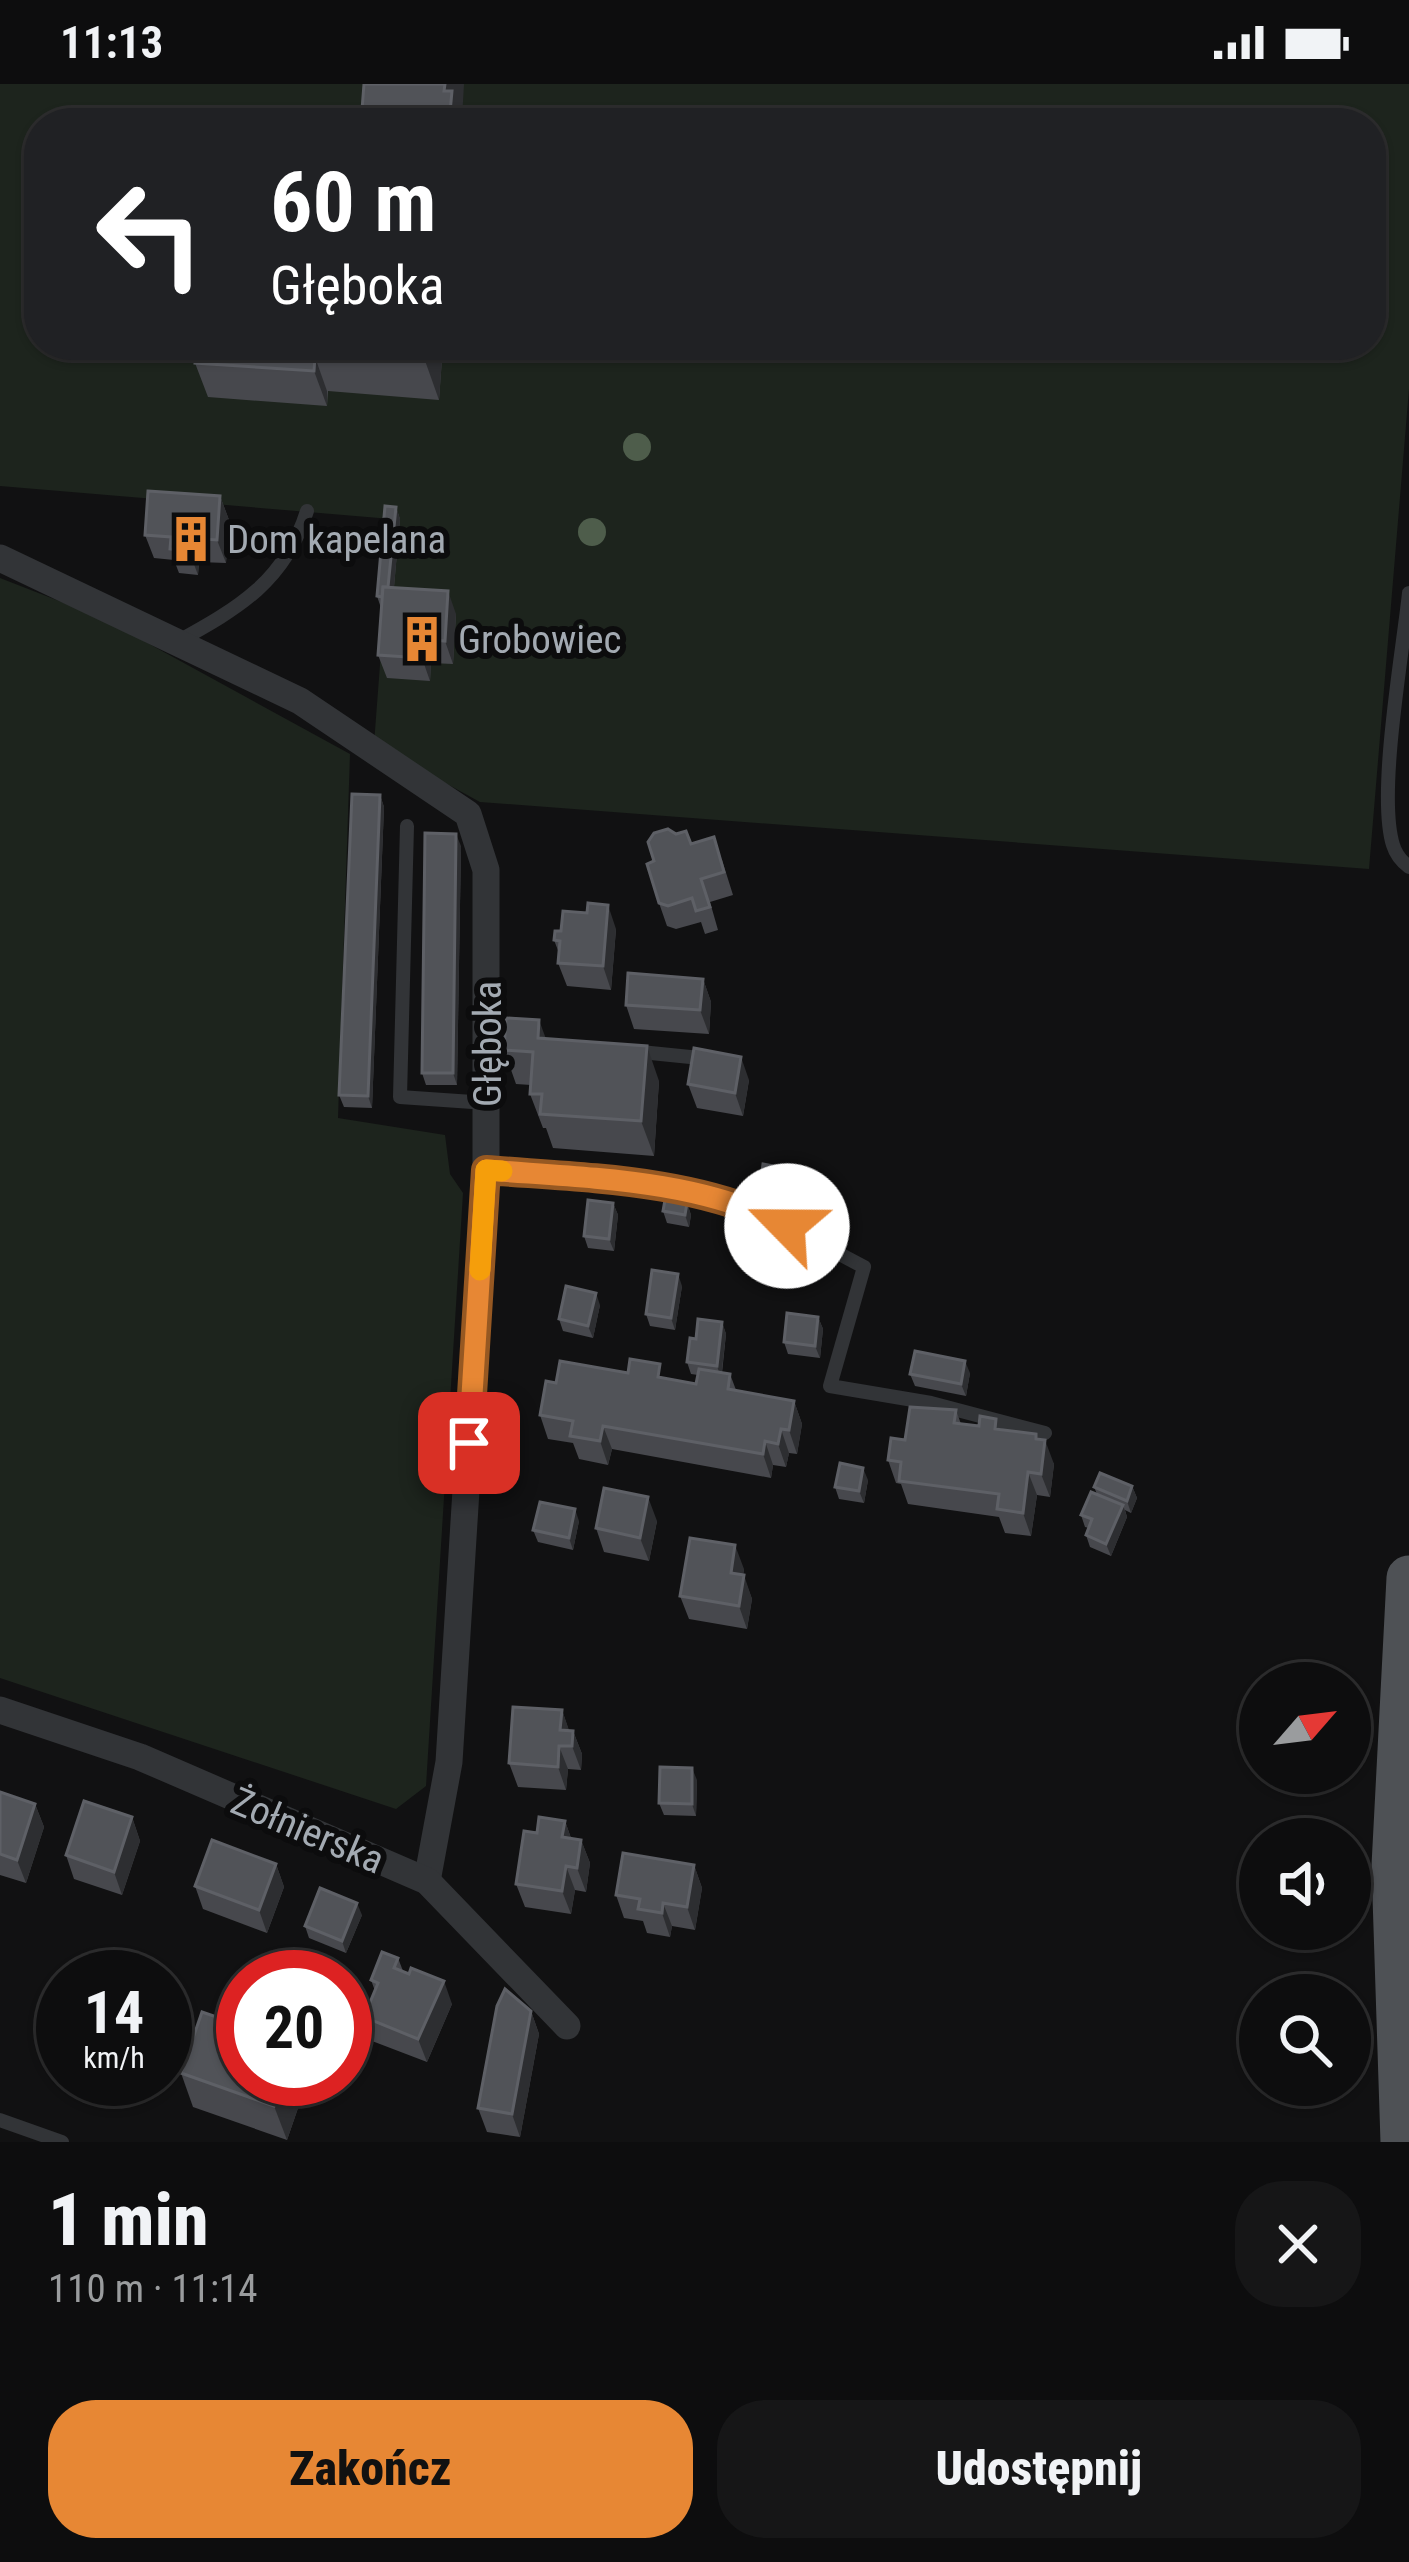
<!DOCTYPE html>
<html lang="pl">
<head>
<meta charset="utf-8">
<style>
  :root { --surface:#0d0d0e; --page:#161617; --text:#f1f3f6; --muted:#9a9c9e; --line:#2d2d2e; --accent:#e78734 }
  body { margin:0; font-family:"Roboto Condensed",sans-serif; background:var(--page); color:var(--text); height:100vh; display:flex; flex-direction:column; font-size:45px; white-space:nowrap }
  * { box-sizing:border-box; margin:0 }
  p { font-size:39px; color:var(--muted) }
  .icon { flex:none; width:66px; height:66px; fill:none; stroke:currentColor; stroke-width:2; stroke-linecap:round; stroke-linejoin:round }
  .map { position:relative; height:2058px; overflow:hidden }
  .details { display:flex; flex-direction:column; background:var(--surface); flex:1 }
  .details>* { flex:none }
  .banner { position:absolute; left:24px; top:24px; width:1362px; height:252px; border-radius:48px; box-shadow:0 3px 9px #0004,0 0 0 3px var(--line); background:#202124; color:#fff; overflow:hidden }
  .needle { width:78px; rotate:62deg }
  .fabs { position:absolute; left:1239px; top:1578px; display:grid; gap:24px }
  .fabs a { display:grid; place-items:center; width:132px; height:132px; border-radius:50%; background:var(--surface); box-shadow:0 3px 9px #0004,0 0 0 3px var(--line); font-size:60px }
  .speed { position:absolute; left:36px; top:1866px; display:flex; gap:24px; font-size:60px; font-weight:700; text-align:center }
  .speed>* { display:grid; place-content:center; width:156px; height:156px; border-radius:50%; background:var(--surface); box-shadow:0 3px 9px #0004,0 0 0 3px var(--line); line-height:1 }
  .speed small { font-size:30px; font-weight:400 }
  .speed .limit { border:18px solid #d22; background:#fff; color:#111 }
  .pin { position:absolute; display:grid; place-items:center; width:102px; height:102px; color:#fff; margin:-51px; border-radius:24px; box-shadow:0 6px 18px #0006 }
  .me { position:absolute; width:132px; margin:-66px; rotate:293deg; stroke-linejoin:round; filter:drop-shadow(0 0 9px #0008) }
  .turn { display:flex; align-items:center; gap:42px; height:252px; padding:0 48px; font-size:54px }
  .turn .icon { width:156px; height:156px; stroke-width:2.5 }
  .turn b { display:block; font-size:84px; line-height:102px }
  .round { display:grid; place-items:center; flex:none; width:126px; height:126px; border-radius:48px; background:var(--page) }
  .head { display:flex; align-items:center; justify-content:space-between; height:204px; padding:0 48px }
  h1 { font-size:72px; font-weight:800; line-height:90px }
  .action { display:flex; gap:24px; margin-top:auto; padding:24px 48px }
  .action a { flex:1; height:138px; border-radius:48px; background:var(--accent); color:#111; font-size:48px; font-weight:800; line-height:138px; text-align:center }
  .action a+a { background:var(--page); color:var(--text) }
  .status { display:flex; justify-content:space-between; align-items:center; height:84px; padding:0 60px; background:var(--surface); direction:ltr }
  .status svg { height:33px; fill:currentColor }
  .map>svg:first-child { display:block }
</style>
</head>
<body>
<div class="status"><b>11:13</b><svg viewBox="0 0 49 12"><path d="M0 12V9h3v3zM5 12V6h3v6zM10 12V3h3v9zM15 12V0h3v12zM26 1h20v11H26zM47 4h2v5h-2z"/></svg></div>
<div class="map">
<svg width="1409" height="2058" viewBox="0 0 1409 2058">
  <rect width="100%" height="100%" fill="#111112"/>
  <g fill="#1d241d" fill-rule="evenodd">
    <path d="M0,0H1409V305L1369,785L480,718L374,660L391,435L0,402ZM39,39H1371V261H39Z"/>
    <path d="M0,494L100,533L350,670L338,1034L445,1051L450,1090L463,1109L426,1702L396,1725L0,1594Z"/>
  </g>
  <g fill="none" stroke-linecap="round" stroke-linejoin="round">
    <g stroke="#323437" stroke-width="14">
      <path d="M1409,509C1403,567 1377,710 1393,761C1396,771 1401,777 1409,783"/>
      <path d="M177,558C239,524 285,497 307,427"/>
      <path d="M407,742L400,1013L487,1019"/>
      <path d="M631,967L710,975"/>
      <path d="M486,1086L617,1096L749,1122L864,1183L830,1302L931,1319L1045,1349"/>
      <path d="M0,2036L62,2058"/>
    </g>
    <g stroke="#323437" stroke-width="27">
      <path d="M0,474L300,617L468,730L486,786V1086L449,1678L427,1797"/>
      <path d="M0,1626L140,1673L427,1797L567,1942"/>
    </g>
    <path stroke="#4e5155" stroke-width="45" d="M1403,2058L1394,1782L1409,1494"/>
  </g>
  <g fill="#4e5d4b">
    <circle cx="637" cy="363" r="14"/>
    <circle cx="592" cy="448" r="14"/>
  </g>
  <g fill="#47484d">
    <path d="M196,261H443L439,316L328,307L327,322L208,313L195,279Z"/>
    <path d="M220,412L229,436L226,479L199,478L198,491L179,489L174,476L154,474L145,451Z"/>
    <path d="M396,423L400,435L394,503L456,530L453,580L431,579L430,597L387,594L378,571L381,524L377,512Z"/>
    <path d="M380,711L384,723L372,1024L344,1023L339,1011Z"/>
    <path d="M691,760L722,776L733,811L710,818L718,846L705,850L701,838L676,845L667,842L659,819Z"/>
    <path d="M461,762L457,1001H426L422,989Z"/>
    <path d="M616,845L611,906L567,902L558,879L559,869L554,856L561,847Z"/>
    <path d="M703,895L711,918L709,950L634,945L626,921Z"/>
    <path d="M546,955L659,997L654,1072L553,1064L546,1044H543L530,1010L531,1001L516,1000L504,966Z"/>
    <path d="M749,996L743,1032L697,1024L688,1000Z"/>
    <path d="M810,1100L805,1127L763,1120L759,1108Z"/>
    <path d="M613,1119L618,1131L614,1167L588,1164L584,1152Z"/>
    <path d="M687,1119L691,1131L689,1143L667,1139L663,1127Z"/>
    <path d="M682,1202L675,1246L650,1242L646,1230Z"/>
    <path d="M600,1221L593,1254L563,1247L559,1235Z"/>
    <path d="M818,1233L823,1245L820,1274L788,1270L784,1258Z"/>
    <path d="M722,1238L726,1250L722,1289L730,1290L736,1306L794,1317L802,1340L797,1370L789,1369L786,1383L773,1381L771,1394L612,1365L608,1381L579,1375L573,1359L548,1355L540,1331L556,1299L628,1289L696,1300L698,1291L691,1290L687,1278L696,1255Z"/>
    <path d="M970,1289L966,1312L915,1302L910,1290Z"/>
    <path d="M956,1326L961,1340L1000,1346L1038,1355L1054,1380L1050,1413L1037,1411L1031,1452L1005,1449L999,1433L908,1420L901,1400L896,1399L888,1376L905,1356Z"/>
    <path d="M868,1396L864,1419L839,1415L835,1403Z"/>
    <path d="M1132,1402L1137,1414L1131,1429L1125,1426L1127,1433L1111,1472L1090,1463L1086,1451L1089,1444L1085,1443L1081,1431L1097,1410L1094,1403Z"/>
    <path d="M579,1437L573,1466L538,1458L533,1446Z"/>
    <path d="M657,1437L649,1477L604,1468L596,1444Z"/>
    <path d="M744,1485L743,1491L752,1515L747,1545L689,1535L680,1512Z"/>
    <path d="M562,1626L569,1647H573L582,1670L581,1686L568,1685L566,1706L518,1703L509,1679Z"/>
    <path d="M697,1696L696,1732L664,1731L659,1719Z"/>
    <path d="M0,1708L35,1720L44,1743L26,1799L0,1791Z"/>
    <path d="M132,1733L140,1757L122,1811L74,1795L66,1771Z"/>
    <path d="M565,1737L571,1754L581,1756L590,1779L586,1808L575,1806L571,1830L525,1823L516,1800L537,1749Z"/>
    <path d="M276,1780L284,1803L267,1849L203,1825L195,1802Z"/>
    <path d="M694,1781L702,1804L695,1846L672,1842L670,1853L647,1849L643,1837L624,1834L616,1811Z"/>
    <path d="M362,1831L346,1869L309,1854L305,1842Z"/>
    <path d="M398,1874L403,1887L452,1920L427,1978L372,1957L364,1933L375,1907L371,1896Z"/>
    <path d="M531,1927L539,1950L520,2053L487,2048L478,2024Z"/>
    <path d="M181,1989L308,1995L287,2056L193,2023Z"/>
  </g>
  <g fill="#2d2e31">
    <path d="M445,0H464L462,35L463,39H449Z"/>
    <path d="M424,261H443L439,316L423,271Z"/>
    <path d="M315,273L327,307V322L314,287Z"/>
    <path d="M220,412L229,436L226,479L217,456Z"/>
    <path d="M396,423L400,435L392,525L388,513Z"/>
    <path d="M190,454L199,478L198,491L189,467Z"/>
    <path d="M448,507L456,530L453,580L445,557Z"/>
    <path d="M423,555L431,579L430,597L422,574Z"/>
    <path d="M380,711L384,723L372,1024L368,1012Z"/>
    <path d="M456,750L461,762L457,1001L453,989Z"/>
    <path d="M608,821L616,845L611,906L603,882Z"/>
    <path d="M703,895L711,918L709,950L700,926Z"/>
    <path d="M539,936L552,971L538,954Z"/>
    <path d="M647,962L659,997L654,1072L641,1037Z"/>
    <path d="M741,973L749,996L743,1032L735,1009Z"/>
    <path d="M805,1088L810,1100L805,1127L800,1115Z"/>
    <path d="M613,1119L618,1131L614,1167L609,1155Z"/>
    <path d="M687,1119L691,1131L689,1143L685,1131Z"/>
    <path d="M678,1190L682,1202L675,1246L671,1234Z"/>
    <path d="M596,1209L600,1221L593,1254L588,1242Z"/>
    <path d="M818,1233L823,1245L820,1274L815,1262Z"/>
    <path d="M722,1238L726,1250L721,1294L717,1282Z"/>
    <path d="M965,1277L970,1289L966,1312L961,1300Z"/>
    <path d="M794,1317L802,1340L797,1370L789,1346Z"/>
    <path d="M603,1342L612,1365L608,1381L600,1357Z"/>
    <path d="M781,1345L789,1369L786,1383L778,1360Z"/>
    <path d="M1036,1350L1043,1370L1045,1356L1054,1380L1050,1413L1041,1390Z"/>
    <path d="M765,1357L773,1381L771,1394L763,1370Z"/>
    <path d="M863,1384L868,1396L864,1419L859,1407Z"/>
    <path d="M1028,1388L1037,1411L1031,1452L1023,1429Z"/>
    <path d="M1132,1402L1137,1414L1131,1429L1127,1417Z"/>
    <path d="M648,1413L657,1437L649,1477L640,1454Z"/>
    <path d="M1123,1421L1127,1433L1111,1472L1106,1460Z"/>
    <path d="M575,1425L579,1437L573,1466L569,1454Z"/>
    <path d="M735,1461L744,1485L740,1512L731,1489Z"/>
    <path d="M744,1491L752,1515L747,1545L739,1522Z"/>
    <path d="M562,1626L570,1649L560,1646Z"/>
    <path d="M573,1647L582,1670L581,1686L572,1662Z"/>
    <path d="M559,1662L568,1685L566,1706L558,1683Z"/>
    <path d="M692,1684L697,1696L696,1732L692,1720Z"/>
    <path d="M35,1720L44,1743L26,1799L17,1776Z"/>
    <path d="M132,1733L140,1757L122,1811L114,1788Z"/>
    <path d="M565,1737L573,1760L562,1753Z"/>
    <path d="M581,1756L590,1779L586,1808L577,1784Z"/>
    <path d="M276,1780L284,1803L267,1849L259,1826Z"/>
    <path d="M694,1781L702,1804L695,1846L687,1823Z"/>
    <path d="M566,1782L575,1806L571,1830L562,1807Z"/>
    <path d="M357,1819L362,1831L346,1869L342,1857Z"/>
    <path d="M663,1819L672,1842L670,1853L662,1829Z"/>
    <path d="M444,1897L452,1920L427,1978L418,1955Z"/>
    <path d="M531,1927L539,1950L520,2053L512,2030Z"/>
    <path d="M283,1995H308L287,2056L274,2022Z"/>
  </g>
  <g fill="#515358" stroke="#5e6066" stroke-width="3">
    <path d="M364,0H445L444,7H452L449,39H361Z"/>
    <path d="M196,261H311L315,273L314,287L195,279Z"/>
    <path d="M311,261H424L423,271Z"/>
    <path d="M148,407L220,412L217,456L190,454L189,467L170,465L171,453L145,451Z"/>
    <path d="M385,422L396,423L388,503H383L382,513L377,512Z"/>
    <path d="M383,503L448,507L445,557L423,555L422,574L378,571Z"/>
    <path d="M352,710L380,711L368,1012L339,1011Z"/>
    <path d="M668,745L676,750L686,747L691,760L714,753L724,788L701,795L710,823L696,827L692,814L668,822L659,819L647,780L654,777L648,758L654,749Z"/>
    <path d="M425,749L456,750L453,989H422Z"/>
    <path d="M588,819L608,821L603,882L558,879L560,857L554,856L555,847H561L563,827L587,829Z"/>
    <path d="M628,889L703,895L700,926L626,921Z"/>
    <path d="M506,934L539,936L538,954L647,962L641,1037L540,1030L542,1010H530L533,968L504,966Z"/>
    <path d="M694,964L741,973L735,1009L688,1000Z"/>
    <path d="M763,1080L805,1088L800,1115L759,1108Z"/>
    <path d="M588,1116L613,1119L609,1155L584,1152Z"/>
    <path d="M665,1116L687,1119L685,1131L663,1127Z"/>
    <path d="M652,1186L678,1190L671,1234L646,1230Z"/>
    <path d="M566,1202L596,1209L588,1242L559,1235Z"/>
    <path d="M787,1229L818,1233L815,1262L784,1258Z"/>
    <path d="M698,1235L722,1238L717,1282L687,1278L690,1254L696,1255Z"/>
    <path d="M915,1267L965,1277L961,1300L910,1290Z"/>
    <path d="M630,1275L660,1280L658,1293L696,1300L699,1285L730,1290L728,1305L794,1317L789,1346L781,1345L778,1360L765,1357L763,1370L603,1342L600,1357L570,1352L573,1337L540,1331L546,1297L556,1299L560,1277L628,1289Z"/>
    <path d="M910,1323L956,1326L954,1339L979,1342L980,1332L996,1335L995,1345L1036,1350V1355L1045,1356L1041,1390L1028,1388L1023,1429L997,1425L999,1410L899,1397L901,1378L888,1376L891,1354L905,1356Z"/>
    <path d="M840,1379L863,1384L859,1407L835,1403Z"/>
    <path d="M1100,1389L1132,1402L1127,1417L1094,1403Z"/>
    <path d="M604,1404L648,1413L640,1454L596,1444Z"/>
    <path d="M1091,1408L1123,1421L1106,1460L1086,1451L1092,1435L1081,1431Z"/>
    <path d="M540,1418L575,1425L569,1454L533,1446Z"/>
    <path d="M690,1454L735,1461L731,1489L744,1491L739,1522L680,1512Z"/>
    <path d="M513,1623L562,1626L560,1646L573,1647L572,1662H559L558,1683L509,1679Z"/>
    <path d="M660,1683L692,1684V1720L659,1719Z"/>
    <path d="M0,1708L35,1720L17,1776L0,1770Z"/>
    <path d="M84,1717L132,1733L114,1788L66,1771Z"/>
    <path d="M539,1733L565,1737L562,1753L581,1756L577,1784L566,1782L562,1807L516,1800L524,1747L537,1749Z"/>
    <path d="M212,1756L276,1780L259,1826L195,1802Z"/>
    <path d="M623,1769L694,1781L687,1823L663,1819L662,1829L638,1825L640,1815L616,1811Z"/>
    <path d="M320,1804L357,1819L342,1857L305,1842Z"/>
    <path d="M382,1868L398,1874L394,1884L409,1890L411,1884L444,1897L418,1955L364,1933L378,1899L371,1896Z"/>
    <path d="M505,1905L531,1927L512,2030L478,2024L497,1922Z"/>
    <path d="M202,1928L243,1942V1995H283L274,2022L181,1989Z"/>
  </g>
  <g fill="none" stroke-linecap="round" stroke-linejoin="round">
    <defs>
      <path id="route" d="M469,1359L486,1086C586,1094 698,1095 787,1142"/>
    </defs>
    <use href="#route" stroke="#965822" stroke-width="30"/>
    <use href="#route" stroke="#e78734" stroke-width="21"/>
    <path stroke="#f59e0b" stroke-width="21" d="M480,1186L486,1086L502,1087"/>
  </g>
  <defs>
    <symbol id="building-bare" viewBox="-9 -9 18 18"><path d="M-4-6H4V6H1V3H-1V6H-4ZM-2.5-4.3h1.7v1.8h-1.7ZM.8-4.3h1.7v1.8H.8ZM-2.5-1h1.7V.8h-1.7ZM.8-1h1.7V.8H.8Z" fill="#e78734" stroke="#0c0c0d" stroke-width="2.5" paint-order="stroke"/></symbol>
  </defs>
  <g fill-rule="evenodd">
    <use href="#building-bare" x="158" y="422" width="66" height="66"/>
    <use href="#building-bare" x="389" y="522" width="66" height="66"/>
  </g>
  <g text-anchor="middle" stroke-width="12" stroke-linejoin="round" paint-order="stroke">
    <g font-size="39" fill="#a3aab2" stroke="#0c0c0d" text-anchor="start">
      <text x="227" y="469">Dom kapelana</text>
      <text x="458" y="569">Grobowiec</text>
    </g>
    <g font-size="39" fill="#a3aab2" stroke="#0c0c0d">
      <text transform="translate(487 960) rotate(-90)" y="14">Głęboka</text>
      <text transform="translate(308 1746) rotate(23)" y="14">Żołnierska</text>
    </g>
  </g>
</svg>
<div class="fabs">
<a><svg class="needle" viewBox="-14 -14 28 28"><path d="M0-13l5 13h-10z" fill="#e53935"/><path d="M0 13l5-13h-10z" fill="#9a9c9e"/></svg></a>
<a><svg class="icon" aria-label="sound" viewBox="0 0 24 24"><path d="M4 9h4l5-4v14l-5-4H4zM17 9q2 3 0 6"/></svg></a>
<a><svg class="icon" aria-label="search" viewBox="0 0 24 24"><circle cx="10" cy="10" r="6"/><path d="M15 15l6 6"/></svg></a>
</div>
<div class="speed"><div>14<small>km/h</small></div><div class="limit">20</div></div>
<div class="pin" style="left:469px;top:1359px;background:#d93025"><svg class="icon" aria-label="arrive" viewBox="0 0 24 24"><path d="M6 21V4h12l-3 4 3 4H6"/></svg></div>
<svg class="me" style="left:787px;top:1142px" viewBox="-20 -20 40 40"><circle r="19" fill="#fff"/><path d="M0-13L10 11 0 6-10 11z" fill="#e78734"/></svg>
<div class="banner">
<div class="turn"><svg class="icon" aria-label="left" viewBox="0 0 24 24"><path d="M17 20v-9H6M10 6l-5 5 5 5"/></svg><div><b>60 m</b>Głęboka</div></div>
</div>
</div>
<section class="details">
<div class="head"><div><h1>1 min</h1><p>110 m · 11:14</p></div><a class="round"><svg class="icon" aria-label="close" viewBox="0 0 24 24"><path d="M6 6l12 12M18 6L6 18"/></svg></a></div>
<div class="action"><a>Zakończ</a><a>Udostępnij</a></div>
</section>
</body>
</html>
